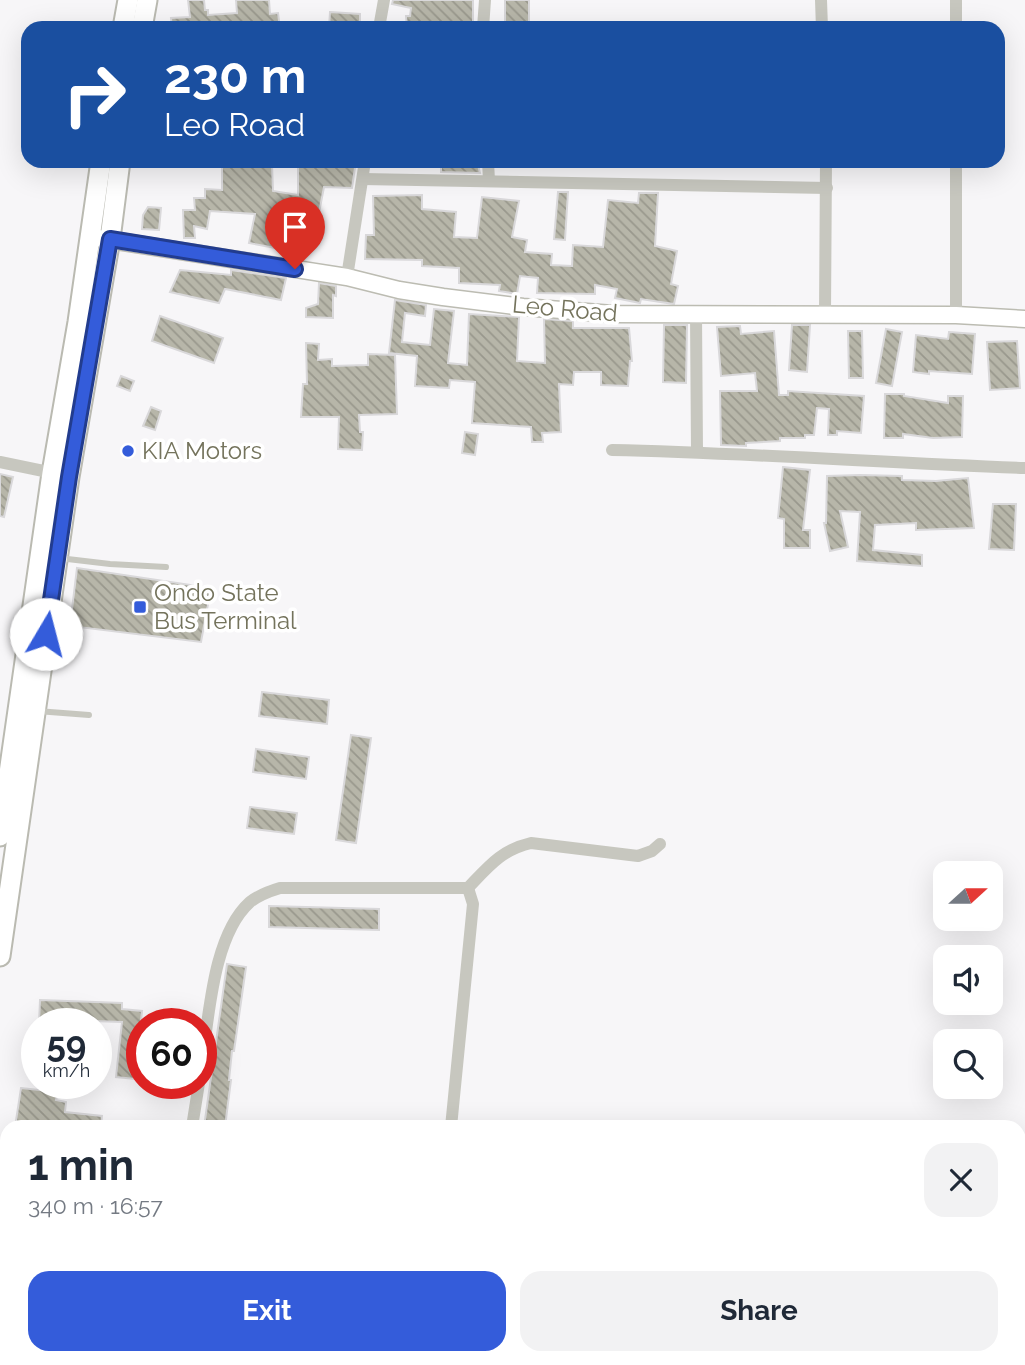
<!DOCTYPE html>
<html lang="en">
<head>
<meta charset="utf-8">
<style>
  :root { --surface:#fff; --page:#f2f2f3; --text:#1f2937; --muted:#747a83; --accent:#345cda }
  body { margin:0; font-family:Raleway,sans-serif; background:var(--page); color:var(--text); height:100vh; display:flex; flex-direction:column; font-size:26px; white-space:nowrap }
  * { box-sizing:border-box; margin:0 }
  p { font-size:23px; color:var(--muted) }
  .icon { flex:none; width:38px; height:38px; fill:none; stroke:currentColor; stroke-width:2; stroke-linecap:round; stroke-linejoin:round }
  .map { position:relative; flex:1; overflow:hidden }
  .sheet { position:absolute; left:0px; top:1120px; width:1026px; height:245px; display:flex; flex-direction:column; background:var(--surface); border-radius:21px 21px 0 0; box-shadow:0 7px 28px #0002 }
  .sheet>* { flex:none }
  .guide { position:absolute; left:21px; top:21px; width:984px; height:147px; border-radius:21px; box-shadow:0 7px 28px #0002; background:#1a4fa0; color:#fff; overflow:hidden }
  .needle { width:46px; rotate:69deg }
  .controls { position:absolute; left:933px; top:861px; display:grid; gap:14px }
  .controls a { display:grid; place-items:center; width:70px; height:70px; border-radius:14px; background:var(--surface); box-shadow:0 7px 28px #0002; font-size:35px }
  .speed { position:absolute; left:21px; top:1008px; display:flex; gap:14px; font-size:35px; font-weight:700; text-align:center }
  .speed>* { display:grid; place-content:center; width:91px; height:91px; border-radius:50%; background:var(--surface); box-shadow:0 7px 28px #0002; line-height:1 }
  .speed small { font-size:18px; font-weight:400 }
  .speed .limit { border:10px solid #d22; background:#fff; color:#111 }
  .pin { position:absolute; display:grid; place-items:center; width:60px; height:60px; color:#fff; margin:-72px -30px; border-radius:50% 50% 50% 0; rotate:-45deg; box-shadow:0 0 7px #0007 }
  .pin .icon { rotate:45deg }
  .me { position:absolute; width:77px; margin:-38px; rotate:8deg; stroke-linejoin:round; filter:drop-shadow(0 0 5px #0008) }
  .turn { display:flex; align-items:center; gap:24px; height:147px; padding:0 28px; font-size:32px }
  .turn .icon { width:91px; height:91px; stroke-width:2.5 }
  .turn b { display:block; font-size:49px; line-height:60px }
  .round { display:grid; place-items:center; flex:none; width:74px; height:74px; border-radius:21px; background:var(--page) }
  .headline { display:flex; align-items:center; justify-content:space-between; height:119px; padding:0 28px }
  h1 { font-size:42px; font-weight:700; line-height:52px }
  .action { display:flex; gap:14px; margin-top:auto; padding:14px 28px }
  .action a { flex:1; height:80px; border-radius:21px; background:var(--accent); color:#fff; font-size:28px; font-weight:700; line-height:80px; text-align:center }
  .action a+a { background:var(--page); color:var(--text) }
  .map>svg:first-child { display:block }
</style>
</head>
<body>
<div class="map">
<svg width="1025" height="1365" viewBox="0 0 1025 1365">
  <defs>
    <pattern id="building-back-hatch" width="6" height="6" patternUnits="userSpaceOnUse" patternTransform="scale(1.75)"><rect width="6" height="6" fill="#b7b6a9"/><path d="M-1 5l2 2M0 0l6 6M5-1l2 2" fill="none" stroke="#99988d"/></pattern>
  </defs>
  <rect width="100%" height="100%" fill="#f7f6f8"/>
  <g fill="url(#building-back-hatch)" stroke="#d9d8da" stroke-width="2">
    <path d="M188,0H204L205,10H208V15L237,13L236,0H269L270,14L278,13L280,28H172L171,18L190,17Z"/>
    <path d="M393,0H473V28H407L406,16H410L411,8L392,4Z"/>
    <rect x="505" y="0" width="24" height="28"/>
    <path d="M330,12L360,14V28H329Z"/>
    <path d="M342,161H356L352,188L324,187L313,244L283,237L281,249L249,243L255,214L210,211L207,229L194,226L195,238H184L183,210H195L194,198H205V189L222,190V163L272,164L273,191L298,195V162Z"/>
    <path d="M441,161H477L480,173L441,172Z"/>
    <path d="M558,192H568L565,240L554,239Z"/>
    <path d="M639,193H658L655,246L677,251L671,284L678,286L674,304L641,299L640,303L615,298L617,289L595,285V294L537,293L538,278L520,276L517,294L499,291L500,285L459,283V268L422,266V260L365,259L366,235H374L373,196L422,195V209L456,212L454,237L477,238L482,197L519,201L512,237L527,240L525,252L552,254L551,265L572,266L573,245L603,247L608,200L638,203Z"/>
    <path d="M148,207L161,208L159,230L142,229L143,215Z"/>
    <path d="M180,270L231,275V270L286,278L281,300L225,289L219,303L170,292Z"/>
    <path d="M319,283L336,286V296L333,295V318L306,317V308L318,304Z"/>
    <path d="M395,300L426,305L425,316L405,313L402,342L430,345L434,309L454,311L448,363L467,365L469,314L519,317L517,361L545,363L544,319L573,321V328H629L632,361H630L628,386L601,385V372H574L573,385L559,384L561,432L542,433L543,442H532L531,427L472,423L475,382L450,380L449,388L415,386L417,356L389,353Z"/>
    <path d="M160,316L223,338L214,363L152,341Z"/>
    <path d="M664,325H687L686,383L663,382Z"/>
    <path d="M792,325H810L807,372L789,370Z"/>
    <path d="M740,326L741,334L774,331L779,395H788V391L864,396L861,433L837,431V435H828L829,409L817,408L814,435H805V438H780V441L746,443V446L721,445L720,391H757L755,373L721,376L717,327Z"/>
    <path d="M886,329L902,332L892,386L876,383Z"/>
    <path d="M848,331H862L863,378H849Z"/>
    <path d="M949,332L975,334L972,374L929,371V374L913,372L916,335L948,339Z"/>
    <path d="M1017,341L1020,388L990,390L987,342Z"/>
    <path d="M306,343L319,344L318,360L332,359V366L368,365V354L395,355L397,414L359,415L360,432H363L362,450L338,449L339,417H301L303,384H307Z"/>
    <path d="M121,376L134,381L130,391L117,386Z"/>
    <path d="M885,394H904V396L948,403V396H963L962,437L933,438L903,434V438H884Z"/>
    <path d="M151,407L161,411L155,430L143,426Z"/>
    <path d="M465,432L478,434L475,455L462,453Z"/>
    <path d="M783,467L810,470L803,530H810V548H784V519L778,518Z"/>
    <path d="M0,474L13,477L4,517L0,516Z"/>
    <path d="M860,475L902,476V480L936,481L968,478L974,528L916,530V523L875,525L873,550L922,555V566L857,561L860,512L840,511L848,547L830,551L824,523H826L827,476Z"/>
    <path d="M993,504H1016L1014,550L989,549Z"/>
    <path d="M77,568L211,588L201,642L70,626Z"/>
    <path d="M262,692L329,700L327,724L259,716Z"/>
    <path d="M351,735L371,738L356,843L336,840Z"/>
    <path d="M256,749L309,757L306,779L253,772Z"/>
    <path d="M250,807L297,813L294,834L247,828Z"/>
    <path d="M269,906L379,909V930L269,927Z"/>
    <path d="M227,964L246,967L234,1051H232L229,1080H231L225,1127H204Z"/>
    <path d="M40,1000L122,1003V1009L142,1011L135,1079L116,1077L122,1022L63,1020V1024H39Z"/>
    <path d="M21,1088L58,1092L56,1100L66,1102L65,1112L102,1116L101,1127H15Z"/>
  </g>
  <g fill="none" stroke-linecap="round" stroke-linejoin="round">
    <defs>
      <path id="secondary" d="M91,237L347,277L399,290L443,297L523,307L613,314L956,315L1025,319"/>
      <g id="primary">
        <path d="M123,28L128,0"/>
        <path d="M142,28L147,0"/>
        <path d="M0,836L52,473L78,322L101,161"/>
        <path d="M0,956L69,477L110,239L120,161"/>
      </g>
    </defs>
    <use href="#secondary" stroke="#bcbcb2" stroke-width="19"/>
    <use href="#primary" stroke="#babab1" stroke-width="23"/>
    <g stroke="#c7c7bf" stroke-width="6">
      <path d="M59,558L110,564L166,567"/>
      <path d="M37,711L89,715"/>
    </g>
    <g stroke="#c7c7bf" stroke-width="12">
      <path d="M821,0L822,28"/>
      <path d="M956,0V28"/>
      <path d="M379,28L384,0"/>
      <path d="M483,28L485,0"/>
      <path d="M488,161L489,181"/>
      <path d="M956,161V315"/>
      <path d="M363,179L827,188"/>
      <path d="M347,277L365,161"/>
      <path d="M696,314L697,452"/>
      <path d="M825,314L826,161"/>
      <path d="M612,450C750,453 887,463 1025,468"/>
      <path d="M0,462L58,474"/>
      <path d="M468,888C488,867 501,850 531,843L638,856L652,851L660,844"/>
      <path d="M201,1068C209,1019 212,936 250,902C259,895 270,891 280,888H468"/>
      <path d="M192,1127L199,1083"/>
      <path d="M451,1127L473,904L468,888"/>
      <path d="M0,1218H7"/>
      <path d="M469,1358L515,1365"/>
    </g>
    <use href="#secondary" stroke="#fff" stroke-width="16"/>
    <use href="#primary" stroke="#fff" stroke-width="19"/>
  </g>
  <g fill="none" stroke-linecap="round" stroke-linejoin="round">
    <defs>
      <path id="route" d="M46,634L69,477L110,239L295,269"/>
    </defs>
    <use href="#route" stroke="#223c8e" stroke-width="18"/>
    <use href="#route" stroke="#345cda" stroke-width="12"/>
  </g>
  <g fill="#345cda" stroke="#fff" stroke-width="2.5">
    <circle cx="128" cy="451" r="7"/>
    <rect x="133" y="600" width="14" height="14" rx="3.5"/>
  </g>
  <g text-anchor="middle" stroke-width="7" stroke-linejoin="round" paint-order="stroke">
    <g font-size="24" fill="#74735c" stroke="#fff">
      <text transform="translate(565 309) rotate(5)" y="8">Leo Road</text>
    </g>
    <g font-size="24" fill="#74735c" stroke="#fff" text-anchor="start">
      <text x="142" y="459">KIA Motors</text>
      <text x="154" y="601">Ondo State<tspan x="154" dy="28">Bus Terminal</tspan></text>
    </g>
  </g>
</svg>
<div class="controls">
<a><svg class="needle" viewBox="-14 -14 28 28"><path d="M0-13l5 13h-10z" fill="#e53935"/><path d="M0 13l5-13h-10z" fill="#747a83"/></svg></a>
<a><svg class="icon" aria-label="sound" viewBox="0 0 24 24"><path d="M4 9h4l5-4v14l-5-4H4zM17 9q2 3 0 6"/></svg></a>
<a><svg class="icon" aria-label="search" viewBox="0 0 24 24"><circle cx="10" cy="10" r="6"/><path d="M15 15l6 6"/></svg></a>
</div>
<div class="speed"><div>59<small>km/h</small></div><div class="limit">60</div></div>
<div class="pin" style="left:295px;top:269px;background:#d93025"><svg class="icon" aria-label="arrive" viewBox="0 0 24 24"><path d="M6 21V4h12l-3 4 3 4H6"/></svg></div>
<svg class="me" style="left:46px;top:634px" viewBox="-20 -20 40 40"><circle r="19" fill="#fff"/><path d="M0-13L10 11 0 6-10 11z" fill="#345cda"/></svg>
<div class="guide">
<div class="turn"><svg class="icon" aria-label="right" viewBox="0 0 24 24"><path d="M7 20v-9h11M14 6l5 5-5 5"/></svg><div><b>230 m</b>Leo Road</div></div>
</div>
<section class="sheet">
<div class="headline"><div><h1>1 min</h1><p>340 m · 16:57</p></div><a class="round"><svg class="icon" aria-label="close" viewBox="0 0 24 24"><path d="M6 6l12 12M18 6L6 18"/></svg></a></div>
<div class="action"><a>Exit</a><a>Share</a></div>
</section>
</div>
</body>
</html>
